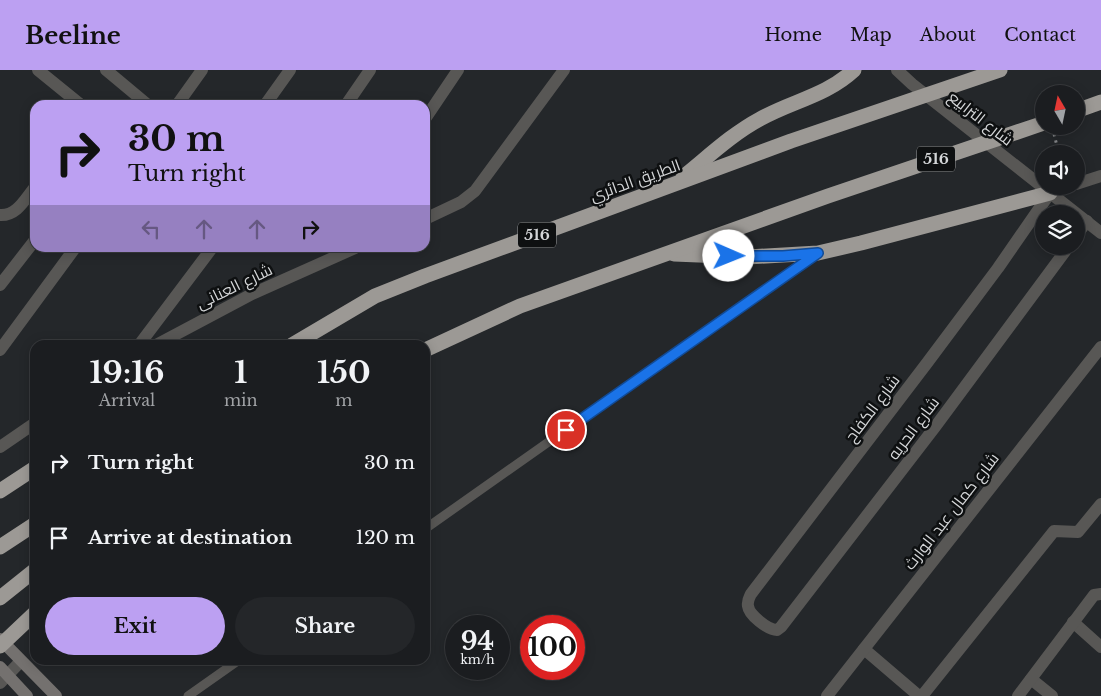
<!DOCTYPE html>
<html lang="en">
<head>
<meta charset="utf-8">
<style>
  :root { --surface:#1b1d20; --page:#242629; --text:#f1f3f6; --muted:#a0a2a5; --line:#393b3e; --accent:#bca0f2 }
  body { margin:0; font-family:"Libre Baskerville",Cairo,serif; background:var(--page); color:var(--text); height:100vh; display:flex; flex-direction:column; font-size:19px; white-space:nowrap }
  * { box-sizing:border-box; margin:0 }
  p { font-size:16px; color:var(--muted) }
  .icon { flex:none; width:28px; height:28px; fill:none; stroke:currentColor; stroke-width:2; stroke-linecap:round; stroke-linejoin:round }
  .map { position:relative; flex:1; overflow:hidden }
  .details { position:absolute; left:30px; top:270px; width:400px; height:325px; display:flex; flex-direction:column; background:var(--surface); border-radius:15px; box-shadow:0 2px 12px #0003,0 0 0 1px var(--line) }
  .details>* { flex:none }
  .top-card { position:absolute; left:30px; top:30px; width:400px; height:152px; border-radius:15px; box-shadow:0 2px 12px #0003,0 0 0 1px var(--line); background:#bca0f2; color:#111; overflow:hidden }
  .needle { width:32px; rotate:351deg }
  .fabs { position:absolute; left:1035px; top:15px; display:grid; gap:10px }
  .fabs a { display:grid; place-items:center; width:50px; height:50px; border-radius:50%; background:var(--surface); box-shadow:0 2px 12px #0003,0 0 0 1px var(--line); font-size:25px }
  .speed { position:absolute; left:445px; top:545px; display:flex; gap:10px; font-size:25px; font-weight:700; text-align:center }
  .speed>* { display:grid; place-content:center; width:65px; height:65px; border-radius:50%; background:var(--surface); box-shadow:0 2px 12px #0003,0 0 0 1px var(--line); line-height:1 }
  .speed small { font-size:12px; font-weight:400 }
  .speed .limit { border:8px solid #d22; background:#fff; color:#111 }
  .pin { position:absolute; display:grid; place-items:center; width:42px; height:42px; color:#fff; margin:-21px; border:2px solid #fff; border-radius:50%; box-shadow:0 1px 5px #0007 }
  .me { position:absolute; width:55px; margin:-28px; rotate:91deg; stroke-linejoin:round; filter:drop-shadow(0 0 4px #0008) }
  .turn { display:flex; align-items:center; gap:18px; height:105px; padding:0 15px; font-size:22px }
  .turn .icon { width:65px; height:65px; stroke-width:2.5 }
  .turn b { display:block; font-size:35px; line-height:42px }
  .lanes { display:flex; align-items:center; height:48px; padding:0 15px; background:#0003; justify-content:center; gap:25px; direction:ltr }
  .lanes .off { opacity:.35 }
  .eta { display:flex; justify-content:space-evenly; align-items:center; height:85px; text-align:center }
  .eta b { font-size:30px; font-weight:700; line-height:35px }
  .cta { display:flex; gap:10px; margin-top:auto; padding:10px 15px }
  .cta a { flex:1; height:58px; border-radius:30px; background:var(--accent); color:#111; font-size:20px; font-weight:700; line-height:58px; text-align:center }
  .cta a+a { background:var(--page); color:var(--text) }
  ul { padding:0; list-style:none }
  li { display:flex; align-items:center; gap:15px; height:75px; padding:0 15px }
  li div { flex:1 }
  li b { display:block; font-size:19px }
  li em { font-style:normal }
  header { display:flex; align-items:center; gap:30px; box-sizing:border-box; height:70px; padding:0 25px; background:var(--accent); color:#111 }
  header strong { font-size:24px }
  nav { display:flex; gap:28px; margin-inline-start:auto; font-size:18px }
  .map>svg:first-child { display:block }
</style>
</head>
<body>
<header>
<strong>Beeline</strong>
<nav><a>Home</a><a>Map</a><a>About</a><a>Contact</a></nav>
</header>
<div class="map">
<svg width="1101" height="626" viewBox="0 0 1101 626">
  <rect width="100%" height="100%" fill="#24272a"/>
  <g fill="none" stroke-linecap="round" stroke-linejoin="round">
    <path stroke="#85878a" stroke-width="3" stroke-dasharray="2.5 4" stroke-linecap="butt" d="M1054,64L1059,84"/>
    <g stroke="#585755" stroke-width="9">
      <path d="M425,459L815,184"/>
      <path d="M188,626L239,590"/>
    </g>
    <g stroke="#585755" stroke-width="12">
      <path d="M38,0L81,35"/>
      <path d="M106,0L148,35"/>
      <path d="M897,0L912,14L1101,163"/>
      <path d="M177,35L202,0"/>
      <path d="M265,35L290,0"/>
      <path d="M346,35L370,0"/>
      <path d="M425,49L458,0"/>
      <path d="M1076,114L1101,106"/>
      <path d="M0,145C17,146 25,129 35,117"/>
      <path d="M425,149L461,132L475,121L564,0"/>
      <path d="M1076,166L1087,151"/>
      <path d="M1069,176L935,357L781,557L777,560C768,560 749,545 748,536C747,531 749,528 751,524L927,293L998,198L1050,123L1070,116"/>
      <path d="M0,215L35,170"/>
      <path d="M139,275L212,178"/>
      <path d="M156,275L252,224L355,178"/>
      <path d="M0,280L75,178"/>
      <path d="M0,377L35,353"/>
      <path d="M1073,552L1101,577"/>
      <path d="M864,579L919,626"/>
      <path d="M1031,609L1052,626"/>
      <path d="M0,613L21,591"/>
      <path d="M827,626L1101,277"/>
      <path d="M922,626L1054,461L1078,462L1101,434"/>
      <path d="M1018,626L1094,525L1101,524"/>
    </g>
    <g stroke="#74716f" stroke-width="12">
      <path d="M0,569L56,626"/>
      <path d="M0,597L27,626"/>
    </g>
    <g stroke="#9c9995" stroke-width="15">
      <path d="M1076,41L1101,32"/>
      <path d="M683,107C708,87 732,64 760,49C792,31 826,26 854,0"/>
      <path d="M674,184L748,187L818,183L861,173L1050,123"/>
      <path d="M292,275L375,226L425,206L791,71L1000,0"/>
      <path d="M425,280L520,236L828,126L1044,53"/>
      <path d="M0,421L35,398"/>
      <path d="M0,477L35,454"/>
      <path d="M0,528L35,500"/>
      <path d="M0,576L35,543"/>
    </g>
  </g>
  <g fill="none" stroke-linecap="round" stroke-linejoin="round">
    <defs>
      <path id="route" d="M566,360L818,183L783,186H729"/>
    </defs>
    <use href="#route" stroke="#114b97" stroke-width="12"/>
    <use href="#route" stroke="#1a73e8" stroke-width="9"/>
  </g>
  <g text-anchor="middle" stroke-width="5" stroke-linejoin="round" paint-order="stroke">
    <g fill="#0e1011" stroke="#999b9c" stroke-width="1">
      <rect x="917" y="76.5" width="38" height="25" rx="4"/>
      <rect x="518" y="152.5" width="38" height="25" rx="4"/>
    </g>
    <g font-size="15" font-weight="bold" fill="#d4d6d8">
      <text x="936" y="94">516</text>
      <text x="537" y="170">516</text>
    </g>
    <g font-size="16" fill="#d4d6d8" stroke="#0e1011">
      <text transform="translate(981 48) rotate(38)" y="6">شارع الترابيع</text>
      <text transform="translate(635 110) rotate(-20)" y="6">الطريق الدائري</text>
      <text transform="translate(234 216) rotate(-26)" y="6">شارع العنانى</text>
      <text transform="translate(872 338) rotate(-53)" y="6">شارع الكفاح</text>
      <text transform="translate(913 358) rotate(-53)" y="6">شارع الحريه</text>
      <text transform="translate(951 441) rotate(-52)" y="6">شارع كمال عبد الوارث</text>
    </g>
  </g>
</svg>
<div class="fabs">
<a><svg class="needle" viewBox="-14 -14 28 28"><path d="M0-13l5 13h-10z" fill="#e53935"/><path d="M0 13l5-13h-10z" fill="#a0a2a5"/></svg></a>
<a><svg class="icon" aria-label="sound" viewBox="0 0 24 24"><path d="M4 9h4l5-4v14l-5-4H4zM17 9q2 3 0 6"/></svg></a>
<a><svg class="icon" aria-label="layers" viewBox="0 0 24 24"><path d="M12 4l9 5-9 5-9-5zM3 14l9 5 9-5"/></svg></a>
</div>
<div class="speed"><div>94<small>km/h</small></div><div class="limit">100</div></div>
<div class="pin" style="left:566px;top:360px;background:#d93025"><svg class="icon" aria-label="arrive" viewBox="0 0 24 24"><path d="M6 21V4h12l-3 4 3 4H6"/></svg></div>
<svg class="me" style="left:729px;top:186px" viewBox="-20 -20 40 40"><circle r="19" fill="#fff"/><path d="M0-13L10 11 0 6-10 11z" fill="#1a73e8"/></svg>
<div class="top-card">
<div class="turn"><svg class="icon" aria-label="right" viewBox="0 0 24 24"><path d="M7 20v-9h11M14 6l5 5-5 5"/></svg><div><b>30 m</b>Turn right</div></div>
<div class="lanes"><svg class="icon off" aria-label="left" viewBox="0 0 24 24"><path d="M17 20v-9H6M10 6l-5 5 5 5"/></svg><svg class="icon off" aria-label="ahead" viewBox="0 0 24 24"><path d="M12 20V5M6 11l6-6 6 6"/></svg><svg class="icon off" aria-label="ahead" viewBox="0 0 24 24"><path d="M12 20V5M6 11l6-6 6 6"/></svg><svg class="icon" aria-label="right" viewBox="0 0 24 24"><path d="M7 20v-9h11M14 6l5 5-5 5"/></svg></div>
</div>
<section class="details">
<div class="eta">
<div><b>19:16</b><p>Arrival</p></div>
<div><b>1</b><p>min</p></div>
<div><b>150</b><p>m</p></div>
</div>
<ul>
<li><svg class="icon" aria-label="right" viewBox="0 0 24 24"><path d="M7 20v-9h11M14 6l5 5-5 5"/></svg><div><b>Turn right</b></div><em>30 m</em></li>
<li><svg class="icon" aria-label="arrive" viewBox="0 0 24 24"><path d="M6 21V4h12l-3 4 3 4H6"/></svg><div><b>Arrive at destination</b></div><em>120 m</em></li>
</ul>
<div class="cta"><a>Exit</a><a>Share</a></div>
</section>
</div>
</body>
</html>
